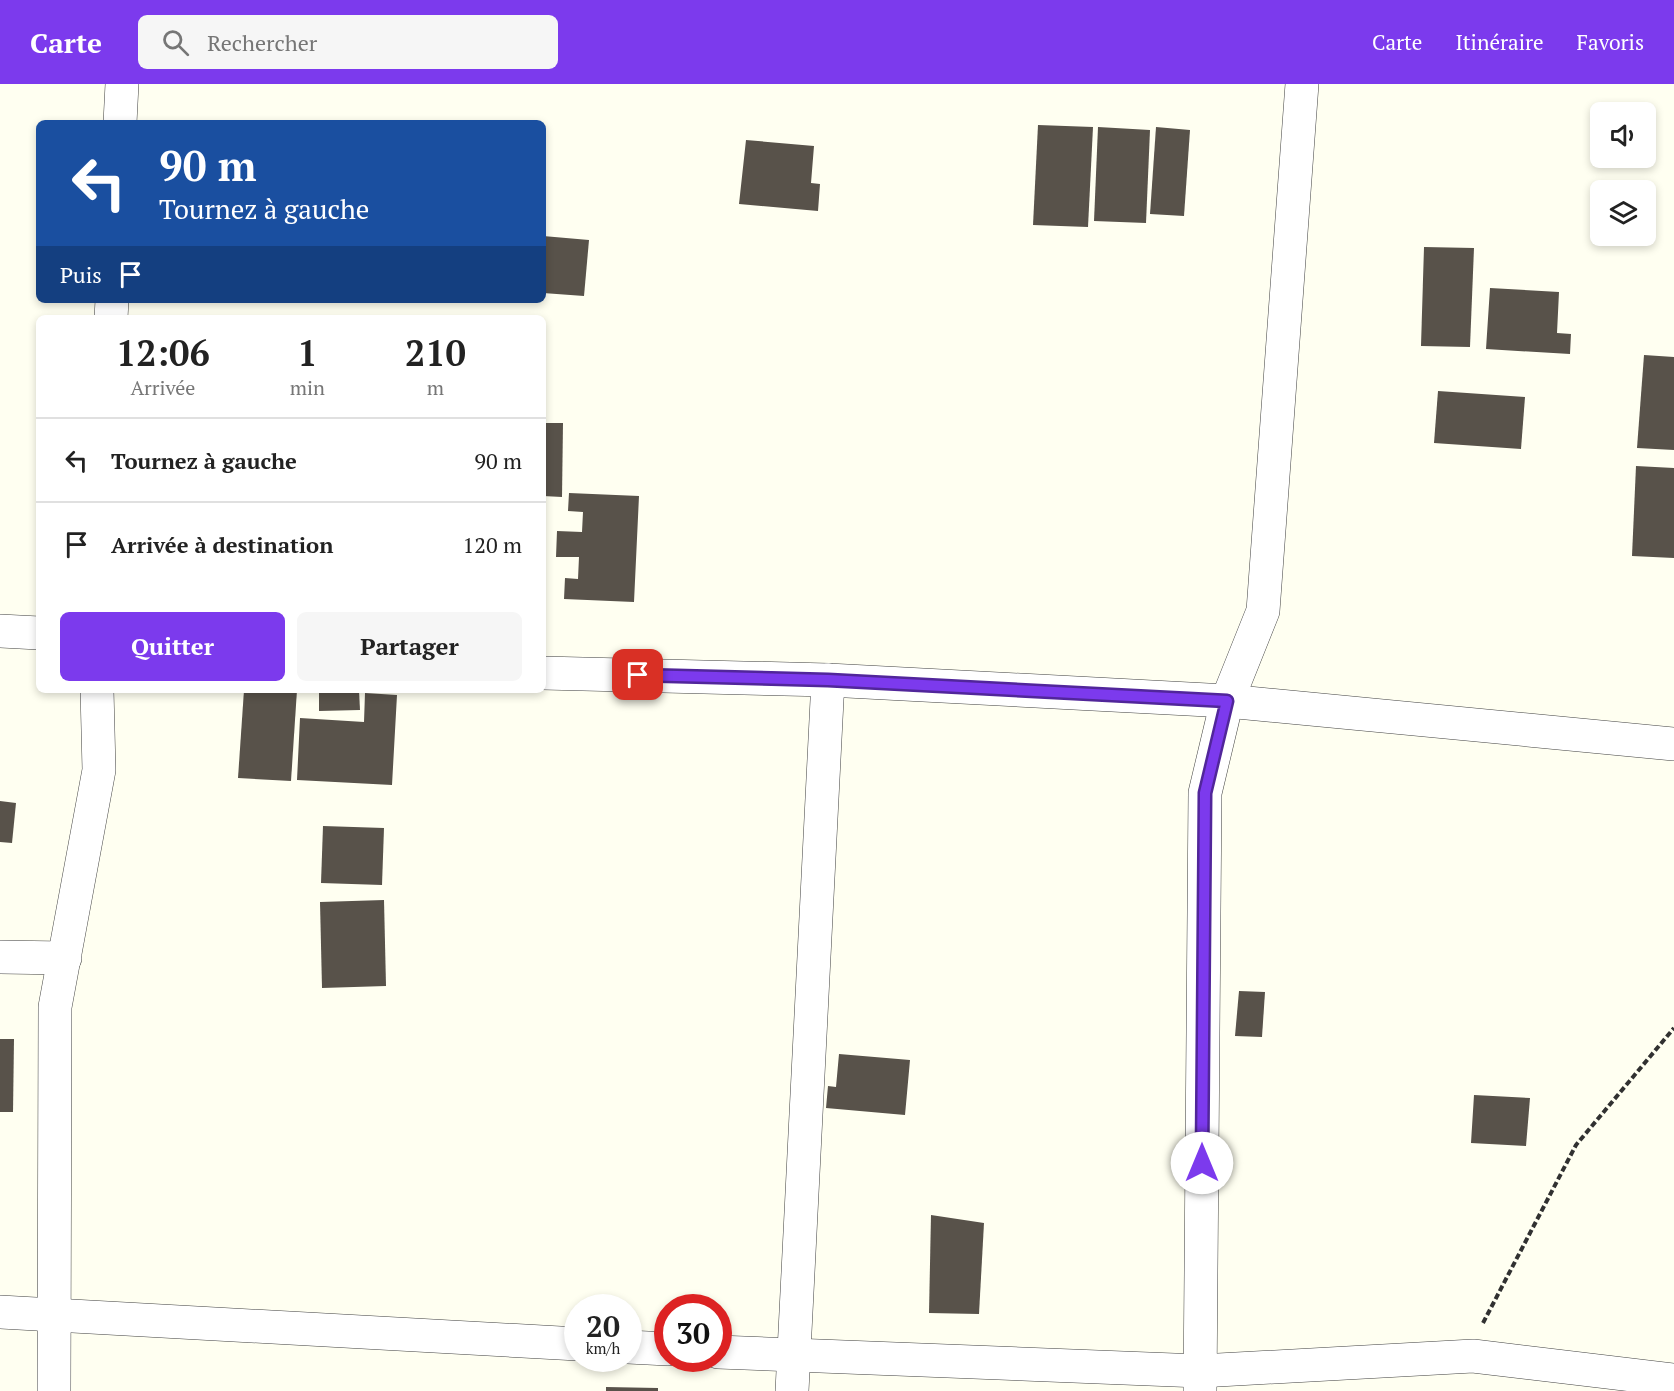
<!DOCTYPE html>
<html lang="fr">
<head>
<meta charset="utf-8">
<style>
  :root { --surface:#fff; --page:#f6f6f6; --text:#222; --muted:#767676; --line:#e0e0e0; --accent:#7c3aed }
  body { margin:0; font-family:"PT Serif",serif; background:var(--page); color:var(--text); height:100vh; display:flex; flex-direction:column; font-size:22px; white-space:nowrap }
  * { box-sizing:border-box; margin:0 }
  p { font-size:20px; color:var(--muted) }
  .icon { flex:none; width:33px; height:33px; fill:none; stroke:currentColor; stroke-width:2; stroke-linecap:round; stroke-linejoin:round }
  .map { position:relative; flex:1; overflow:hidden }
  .details { position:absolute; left:36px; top:231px; width:510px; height:378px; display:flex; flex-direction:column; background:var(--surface); border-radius:9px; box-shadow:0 3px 9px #0003 }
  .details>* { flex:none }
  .banner { position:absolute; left:36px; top:36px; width:510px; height:183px; border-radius:9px; box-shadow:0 3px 9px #0003; background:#1a4fa0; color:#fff; overflow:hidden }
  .tools { position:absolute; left:1590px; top:18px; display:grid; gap:12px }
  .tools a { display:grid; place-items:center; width:66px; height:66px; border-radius:9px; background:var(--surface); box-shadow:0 3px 9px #0003; font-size:30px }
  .speed { position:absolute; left:564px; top:1210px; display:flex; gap:12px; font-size:30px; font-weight:700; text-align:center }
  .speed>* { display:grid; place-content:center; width:78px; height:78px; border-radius:50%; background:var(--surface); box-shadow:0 3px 9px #0003; line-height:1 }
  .speed small { font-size:15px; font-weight:400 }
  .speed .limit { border:9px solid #d22; background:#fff; color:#111 }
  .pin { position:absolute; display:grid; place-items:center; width:51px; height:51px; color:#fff; margin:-26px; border-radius:12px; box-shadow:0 3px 9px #0006 }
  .me { position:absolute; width:66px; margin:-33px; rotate:0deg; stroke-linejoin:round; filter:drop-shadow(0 0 4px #0008) }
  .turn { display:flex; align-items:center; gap:21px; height:126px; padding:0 24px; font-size:27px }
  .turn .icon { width:78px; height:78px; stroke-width:2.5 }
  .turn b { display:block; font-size:42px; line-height:51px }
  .then { display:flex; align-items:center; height:57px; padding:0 24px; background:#0003; gap:12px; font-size:22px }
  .eta { display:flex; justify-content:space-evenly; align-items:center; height:102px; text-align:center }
  .eta b { font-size:36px; font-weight:700; line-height:42px }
  .primary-button { display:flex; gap:12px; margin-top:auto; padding:12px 24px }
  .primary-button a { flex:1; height:69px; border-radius:9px; background:var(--accent); color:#fff; font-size:24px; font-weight:700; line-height:69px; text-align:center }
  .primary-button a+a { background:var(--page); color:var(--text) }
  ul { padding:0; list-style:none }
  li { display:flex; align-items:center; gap:18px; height:84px; padding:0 24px; border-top:2px solid var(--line) }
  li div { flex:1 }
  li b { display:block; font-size:22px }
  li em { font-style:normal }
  header { display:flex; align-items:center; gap:36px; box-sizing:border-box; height:84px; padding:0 30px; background:var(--accent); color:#fff }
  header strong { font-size:28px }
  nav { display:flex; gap:33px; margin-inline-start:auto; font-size:21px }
  .search { width:420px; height:54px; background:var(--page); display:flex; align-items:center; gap:15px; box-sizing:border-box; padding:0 21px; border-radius:9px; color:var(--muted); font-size:22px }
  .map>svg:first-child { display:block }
</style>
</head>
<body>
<header>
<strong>Carte</strong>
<div class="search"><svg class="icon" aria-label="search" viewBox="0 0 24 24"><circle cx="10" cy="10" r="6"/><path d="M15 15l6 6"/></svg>Rechercher</div>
<nav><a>Carte</a><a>Itinéraire</a><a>Favoris</a></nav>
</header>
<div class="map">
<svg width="1674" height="1307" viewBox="0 0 1674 1307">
  <rect width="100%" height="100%" fill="#fffff1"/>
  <g fill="#58524a">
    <path d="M1038,41L1093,43L1088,143L1033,141Z"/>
    <path d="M1098,43L1150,46L1146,139L1094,137Z"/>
    <path d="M1156,43L1190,46L1184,132L1150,130Z"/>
    <path d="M746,56L814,62L811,99L820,100L818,127L739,120Z"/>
    <path d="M543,152L589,156L584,212L543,209Z"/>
    <path d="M1424,163L1474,164L1470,263L1421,262Z"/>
    <path d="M1490,204L1559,208L1557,249L1571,250L1570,270L1486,265Z"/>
    <path d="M1644,271L1674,273V366L1637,364Z"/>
    <path d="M1438,307L1525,313L1521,365L1434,359Z"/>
    <path d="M543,339H563L562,413L543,412Z"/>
    <path d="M1636,382L1674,384V474L1632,472Z"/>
    <path d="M569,409L639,412L634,518L564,515L565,494L578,495L579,473H556L557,447L582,448L583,428L568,427Z"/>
    <path d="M244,606H297L291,697L238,694Z"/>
    <path d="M319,606H359L360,626L319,627Z"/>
    <path d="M365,609L397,611L392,701L297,696L300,634L364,638Z"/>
    <path d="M0,717L16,719L12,759L0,758Z"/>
    <path d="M323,742L384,744L382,801L321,799Z"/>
    <path d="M384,816L386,902L322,904L320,818Z"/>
    <path d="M1239,907L1265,908L1262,953L1235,952Z"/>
    <path d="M0,955H14L13,1028H0Z"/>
    <path d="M839,970L910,976L905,1031L826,1024L828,1002L836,1003Z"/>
    <path d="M1474,1011L1530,1014L1526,1062L1471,1059Z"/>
    <path d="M931,1131L984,1139L979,1230L929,1229Z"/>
    <path d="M606,1303L658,1304V1307H606Z"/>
  </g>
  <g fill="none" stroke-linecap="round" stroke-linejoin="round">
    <defs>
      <g id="street">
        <path d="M120,39L122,0"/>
        <path d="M111,234L112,216"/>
        <path d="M0,547L39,549"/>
        <path d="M543,589L828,596L1227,617L1674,660"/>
        <path d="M0,873L65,874"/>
        <path d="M0,1228L578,1260"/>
        <path d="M628,1263L668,1265"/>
        <path d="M718,1268L1200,1287L1473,1272L1674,1296"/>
        <path d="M54,1307L55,923L99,686L97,606"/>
        <path d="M792,1307L828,596"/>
        <path d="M1200,1307L1205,709L1227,617L1263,527L1302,0"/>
      </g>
    </defs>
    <use href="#street" stroke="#424242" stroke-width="34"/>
    <path stroke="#313131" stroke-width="4" stroke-dasharray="6 3" stroke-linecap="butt" d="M1483,1239L1576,1061L1674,944"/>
    <use href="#street" stroke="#fff" stroke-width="33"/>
  </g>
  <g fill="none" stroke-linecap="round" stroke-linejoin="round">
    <defs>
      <path id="route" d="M638,591L828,596L1227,617L1205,709L1202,1079"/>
    </defs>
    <use href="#route" stroke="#51269a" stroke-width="15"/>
    <use href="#route" stroke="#7c3aed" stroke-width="10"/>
  </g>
</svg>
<div class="tools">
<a><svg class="icon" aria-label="sound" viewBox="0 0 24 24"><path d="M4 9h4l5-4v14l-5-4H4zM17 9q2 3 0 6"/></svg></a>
<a><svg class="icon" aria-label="layers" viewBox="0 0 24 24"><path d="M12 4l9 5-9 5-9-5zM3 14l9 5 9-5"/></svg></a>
</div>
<div class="speed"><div>20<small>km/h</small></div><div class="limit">30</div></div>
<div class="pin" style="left:638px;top:591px;background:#d93025"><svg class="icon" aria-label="arrive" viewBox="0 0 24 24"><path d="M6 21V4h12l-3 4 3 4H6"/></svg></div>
<svg class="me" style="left:1202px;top:1079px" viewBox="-20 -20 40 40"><circle r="19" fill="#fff"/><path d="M0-13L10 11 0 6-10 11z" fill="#7c3aed"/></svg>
<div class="banner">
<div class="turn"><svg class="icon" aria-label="left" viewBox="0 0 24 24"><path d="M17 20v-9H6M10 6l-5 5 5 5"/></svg><div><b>90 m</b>Tournez à gauche</div></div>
<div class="then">Puis<svg class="icon" aria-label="arrive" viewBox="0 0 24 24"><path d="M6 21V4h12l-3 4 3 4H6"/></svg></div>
</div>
<section class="details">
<div class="eta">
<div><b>12:06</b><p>Arrivée</p></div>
<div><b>1</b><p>min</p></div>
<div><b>210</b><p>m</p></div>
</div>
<ul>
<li><svg class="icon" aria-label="left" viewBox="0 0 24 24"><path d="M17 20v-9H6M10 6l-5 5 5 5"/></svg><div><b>Tournez à gauche</b></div><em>90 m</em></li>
<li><svg class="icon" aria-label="arrive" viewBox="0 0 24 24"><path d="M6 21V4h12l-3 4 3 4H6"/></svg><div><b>Arrivée à destination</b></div><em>120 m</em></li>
</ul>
<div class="primary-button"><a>Quitter</a><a>Partager</a></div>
</section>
</div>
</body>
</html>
